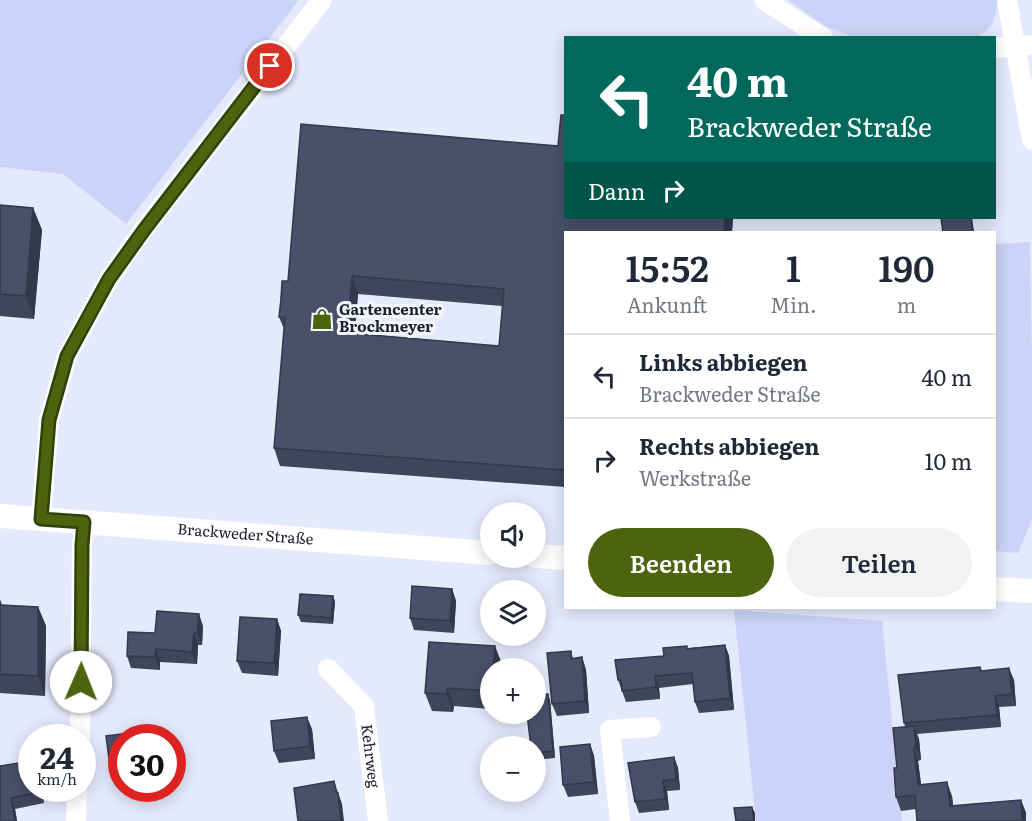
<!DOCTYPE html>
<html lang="de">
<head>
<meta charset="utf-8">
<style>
  :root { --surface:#fff; --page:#f2f2f3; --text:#1f2937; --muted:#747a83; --line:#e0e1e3; --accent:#4d630e }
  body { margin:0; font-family:Literata,serif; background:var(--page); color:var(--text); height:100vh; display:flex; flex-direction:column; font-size:22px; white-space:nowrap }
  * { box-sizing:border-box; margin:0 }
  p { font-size:20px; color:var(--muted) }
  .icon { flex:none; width:33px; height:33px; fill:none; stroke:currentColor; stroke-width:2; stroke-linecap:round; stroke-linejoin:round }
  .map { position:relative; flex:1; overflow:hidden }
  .drawer { position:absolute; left:564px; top:231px; width:432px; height:378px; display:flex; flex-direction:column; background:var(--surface); border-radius:0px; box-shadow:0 3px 15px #0003 }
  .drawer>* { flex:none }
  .guide { position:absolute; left:564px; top:36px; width:432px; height:183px; border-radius:0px; box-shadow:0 3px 15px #0003; background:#00695c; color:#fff; overflow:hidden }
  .fabs { position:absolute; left:480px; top:502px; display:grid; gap:12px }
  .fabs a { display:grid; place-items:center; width:66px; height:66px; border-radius:50%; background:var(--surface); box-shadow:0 3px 15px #0003; font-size:30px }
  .speed { position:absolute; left:18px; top:724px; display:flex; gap:12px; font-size:30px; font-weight:700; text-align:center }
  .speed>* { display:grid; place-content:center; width:78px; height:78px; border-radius:50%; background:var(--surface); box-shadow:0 3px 15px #0003; line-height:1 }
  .speed small { font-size:15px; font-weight:400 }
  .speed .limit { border:9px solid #d22; background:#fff; color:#111 }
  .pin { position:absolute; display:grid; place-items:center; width:51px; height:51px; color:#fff; margin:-26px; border:3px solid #fff; border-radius:50%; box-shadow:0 2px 6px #0007 }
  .me { position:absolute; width:66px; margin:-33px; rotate:1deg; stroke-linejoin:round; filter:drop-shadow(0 0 4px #0008) }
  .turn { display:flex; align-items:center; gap:21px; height:126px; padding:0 24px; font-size:27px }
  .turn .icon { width:78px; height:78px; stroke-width:2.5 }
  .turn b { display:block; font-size:42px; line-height:51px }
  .then { display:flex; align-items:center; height:57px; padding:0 24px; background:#0003; gap:12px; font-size:22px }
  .eta { display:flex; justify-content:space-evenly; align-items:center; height:102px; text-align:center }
  .eta b { font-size:36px; font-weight:600; line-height:42px }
  .cta { display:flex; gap:12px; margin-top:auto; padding:12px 24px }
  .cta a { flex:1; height:69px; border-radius:36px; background:var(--accent); color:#fff; font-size:24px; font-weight:600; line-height:69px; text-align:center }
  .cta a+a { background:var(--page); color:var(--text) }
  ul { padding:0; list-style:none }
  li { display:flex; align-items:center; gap:18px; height:84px; padding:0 24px; border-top:2px solid var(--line) }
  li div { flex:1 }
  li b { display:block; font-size:22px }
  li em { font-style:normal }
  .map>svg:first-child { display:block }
</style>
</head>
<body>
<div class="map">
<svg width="1032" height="821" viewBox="0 0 1032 821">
  <rect width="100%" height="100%" fill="#e4e9fc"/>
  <g fill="#cbd4f8">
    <path d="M0,0H299L126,224L63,174L0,167Z"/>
    <path d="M788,0H997C996,19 994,28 976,37H853L825,26Z"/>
    <path d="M1030,242L1032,360V520L1018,553L995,551L994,244Z"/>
    <path d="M734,610L882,621L902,821H756Z"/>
  </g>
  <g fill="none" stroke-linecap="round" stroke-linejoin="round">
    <g stroke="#fff" stroke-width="20">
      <path d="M764,0L823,38"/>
      <path d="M1007,0L1032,140"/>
      <path d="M994,48L1032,45"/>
      <path d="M41,519L49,420L67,356L109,279L144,229L322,0"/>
      <path id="s1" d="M328,669L364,706L378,821"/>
      <path d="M80,738L82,545L84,522"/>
      <path d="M76,821L77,789"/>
      <path d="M620,821L610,730L651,727"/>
    </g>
    <g stroke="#fff" stroke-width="24">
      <path id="s2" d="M0,516L490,553"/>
      <path d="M536,556L566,558"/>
      <path d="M994,589L1032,591"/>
    </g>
  </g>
  <g fill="#3f455b" fill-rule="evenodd">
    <path d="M561,115H566V218H733L732,232H566V487L280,466L274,448L284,329L279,317L282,281H288L301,124L558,146ZM358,294L502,306L499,346L355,333Z"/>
    <path d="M0,205L33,208L42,230L34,319L0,316Z"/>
    <path d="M452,589L456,601L454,633L414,630L410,618Z"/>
    <path d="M333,596L335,602L333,624L301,622L298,615Z"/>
    <path d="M0,599L2,605L38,607L46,626L45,696L0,693Z"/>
    <path d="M277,619L281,631L278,676L242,673L237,661Z"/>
    <path d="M203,626L202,645H198L197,664L160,662V670L131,668L127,656L155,633Z"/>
    <path d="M725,645L729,656L734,710L699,713L695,702L693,684L659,688L660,699L626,702L618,680L664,656L688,648Z"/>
    <path d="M571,651L573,658L582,657L586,670L589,713L557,716L552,704Z"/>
    <path d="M502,664L501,669H490V709L454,706L453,712L432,711L425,693Z"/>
    <path d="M982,671L1014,680L1016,706L999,707L1001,727L917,734L919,739L921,760L918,761L921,785L952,796L953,806L1021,800L1026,813L916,809L901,811L896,797L905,726L904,723Z"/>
    <path d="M550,700L555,758L536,760V747Z"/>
    <path d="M312,729L315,759L279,763L274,751Z"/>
    <path d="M146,731L149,738H122V778L114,779L110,766L106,736Z"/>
    <path d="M590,744L594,756L598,794L568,797L563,785Z"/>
    <path d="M674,757L678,768L680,790L667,791L669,810L639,813L635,802Z"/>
    <path d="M0,766L41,789L44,803L15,809L17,821H0Z"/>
    <path d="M134,789H156L157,790L135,793Z"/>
  </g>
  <g fill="#33384a">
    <path d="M994,84L996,112L994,108Z"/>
    <path d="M33,208L42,230L34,319L26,296Z"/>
    <path d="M725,218H733L732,232H724Z"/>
    <path d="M971,218H972L974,232H973Z"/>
    <path d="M352,276L358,294L353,350L347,333Z"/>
    <path d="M452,589L456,601L454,633L450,621Z"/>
    <path d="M333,596L335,602L333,624L331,618Z"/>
    <path d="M38,607L46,626L45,696L38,676Z"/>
    <path d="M199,614L203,626L202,645L197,633Z"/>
    <path d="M277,619L281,631L278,676L274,663Z"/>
    <path d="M194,633L198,645L197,664L192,652Z"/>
    <path d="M725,645L729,656L734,710L730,698Z"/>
    <path d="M495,646L502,664L501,669H493Z"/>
    <path d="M156,649L160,662V670L155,657Z"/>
    <path d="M582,657L586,670L589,713L585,701Z"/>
    <path d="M1009,668L1014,680L1016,706L1012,694Z"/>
    <path d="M655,676L659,688L660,699L656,687Z"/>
    <path d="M447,688L454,706L453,712L447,694Z"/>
    <path d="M548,694L550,700L555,758L553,751Z"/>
    <path d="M995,696L999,707L1001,727L997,715Z"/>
    <path d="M307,717L312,729L315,759L310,746Z"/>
    <path d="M914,726L919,739L921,760L916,747Z"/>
    <path d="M590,744L594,756L598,794L594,782Z"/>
    <path d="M914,747L918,761L923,799L918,785Z"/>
    <path d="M674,757L678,768L680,790L676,779Z"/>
    <path d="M334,781L342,804L344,821H341Z"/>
    <path d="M663,781L667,791L669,810L665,799Z"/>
    <path d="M947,782L952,796L955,820L950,806Z"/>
    <path d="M39,789H41L44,803L40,792Z"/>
    <path d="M11,798L15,809L17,821H15Z"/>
    <path d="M1021,800L1026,813V821H1022Z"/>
    <path d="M752,807L755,813V821H754Z"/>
  </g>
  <g fill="#49506a" stroke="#33384a" stroke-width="1.5" fill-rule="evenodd">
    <path d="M561,115H566V218H725L724,232H566V470L274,448L285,317H279L281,299L282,281H288L301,124L558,146ZM352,276L504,289L499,346L347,333Z"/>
    <path d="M0,205L33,208L26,296L0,294Z"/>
    <path d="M941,218H971L973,232H943Z"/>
    <path d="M412,586L452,589L450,621L410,618Z"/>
    <path d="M300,594L333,596L331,618L298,615Z"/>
    <path d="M0,605L38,607V676L0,674Z"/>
    <path d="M157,611L199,614L197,633H194L192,652L156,649L155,657L127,656L128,632L155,633Z"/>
    <path d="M240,617L277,619L274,663L237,661Z"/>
    <path d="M429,642L495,646L493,669H490V691L447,688V694L425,693Z"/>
    <path d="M725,645L730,698L695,702L692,673L655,676L656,687L622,691L621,680H618L615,660L664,656L663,648L687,646V649Z"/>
    <path d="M571,651V659L582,657L585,701L552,704L547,653Z"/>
    <path d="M980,667L981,671L1009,668L1012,694L995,696L997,715L904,723L898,675Z"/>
    <path d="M548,694L553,751L536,753V747H531L527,714H536V695Z"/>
    <path d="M307,717L310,746L274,751L271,721Z"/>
    <path d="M914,726L916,747H914L918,785L947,782L950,806L1021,800L1022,821H917L915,795L896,797L894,768H897L893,728Z"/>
    <path d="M146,731L147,738H122V765L110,766L106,736Z"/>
    <path d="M590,744L594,782L563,785L560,747Z"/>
    <path d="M674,757L676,779L663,781L665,799L635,802L628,763Z"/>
    <path d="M32,761V789H39L40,792L11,798L15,821H0V766Z"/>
    <path d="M334,781L336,793H338L341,821H298L294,788Z"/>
    <path d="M752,807L754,821H736L734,808Z"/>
  </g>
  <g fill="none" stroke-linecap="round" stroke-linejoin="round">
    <defs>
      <path id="route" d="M81,682L82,545L84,522L41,519L49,420L67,356L109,279L144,230L270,66"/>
    </defs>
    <use href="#route" stroke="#324009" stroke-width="15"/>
    <use href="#route" stroke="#4d630e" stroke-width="10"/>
  </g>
  <defs>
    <symbol id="shop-bare" viewBox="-9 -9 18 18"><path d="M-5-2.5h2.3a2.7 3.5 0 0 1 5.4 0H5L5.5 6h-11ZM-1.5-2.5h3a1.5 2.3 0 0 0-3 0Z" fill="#4d630e" stroke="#f5f7fd" stroke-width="2.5" paint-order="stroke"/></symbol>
  </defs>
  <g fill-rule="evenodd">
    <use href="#shop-bare" x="307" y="304" width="30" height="30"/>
  </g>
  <g text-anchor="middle" stroke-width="6" stroke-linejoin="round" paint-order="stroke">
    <g font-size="15" font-weight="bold" fill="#1d202c" stroke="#f5f7fd" text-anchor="start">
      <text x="339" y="315">Gartencenter<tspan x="339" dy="17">Brockmeyer</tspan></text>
    </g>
    <g font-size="15" fill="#1d202c" stroke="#f5f7fd">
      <text dy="5" stroke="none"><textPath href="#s2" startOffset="246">Brackweder Straße</textPath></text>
      <text dy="5" stroke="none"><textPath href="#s1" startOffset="102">Kehrweg</textPath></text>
    </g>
  </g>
</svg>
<div class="fabs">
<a><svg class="icon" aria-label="sound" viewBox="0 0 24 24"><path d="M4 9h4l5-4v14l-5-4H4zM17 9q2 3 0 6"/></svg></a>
<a><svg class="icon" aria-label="layers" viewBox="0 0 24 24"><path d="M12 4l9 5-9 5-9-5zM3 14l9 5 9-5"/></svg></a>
<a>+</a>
<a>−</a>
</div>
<div class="speed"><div>24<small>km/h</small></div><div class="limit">30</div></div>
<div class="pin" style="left:270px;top:66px;background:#d93025"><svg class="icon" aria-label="arrive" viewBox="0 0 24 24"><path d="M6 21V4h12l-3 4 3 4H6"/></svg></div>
<svg class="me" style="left:81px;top:682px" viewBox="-20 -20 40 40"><circle r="19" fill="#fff"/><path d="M0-13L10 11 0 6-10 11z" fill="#4d630e"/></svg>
<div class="guide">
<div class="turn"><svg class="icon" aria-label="left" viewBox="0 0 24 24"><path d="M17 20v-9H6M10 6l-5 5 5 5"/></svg><div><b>40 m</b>Brackweder Straße</div></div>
<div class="then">Dann<svg class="icon" aria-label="right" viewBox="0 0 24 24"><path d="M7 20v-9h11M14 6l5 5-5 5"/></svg></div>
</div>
<section class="drawer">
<div class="eta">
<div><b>15:52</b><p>Ankunft</p></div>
<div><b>1</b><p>Min.</p></div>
<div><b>190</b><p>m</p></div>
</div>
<ul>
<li><svg class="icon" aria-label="left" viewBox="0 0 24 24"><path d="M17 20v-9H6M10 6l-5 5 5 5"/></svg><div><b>Links abbiegen</b><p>Brackweder Straße</p></div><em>40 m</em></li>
<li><svg class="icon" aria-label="right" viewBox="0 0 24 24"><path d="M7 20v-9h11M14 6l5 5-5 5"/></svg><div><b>Rechts abbiegen</b><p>Werkstraße</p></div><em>10 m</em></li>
</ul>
<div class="cta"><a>Beenden</a><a>Teilen</a></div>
</section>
</div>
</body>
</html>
